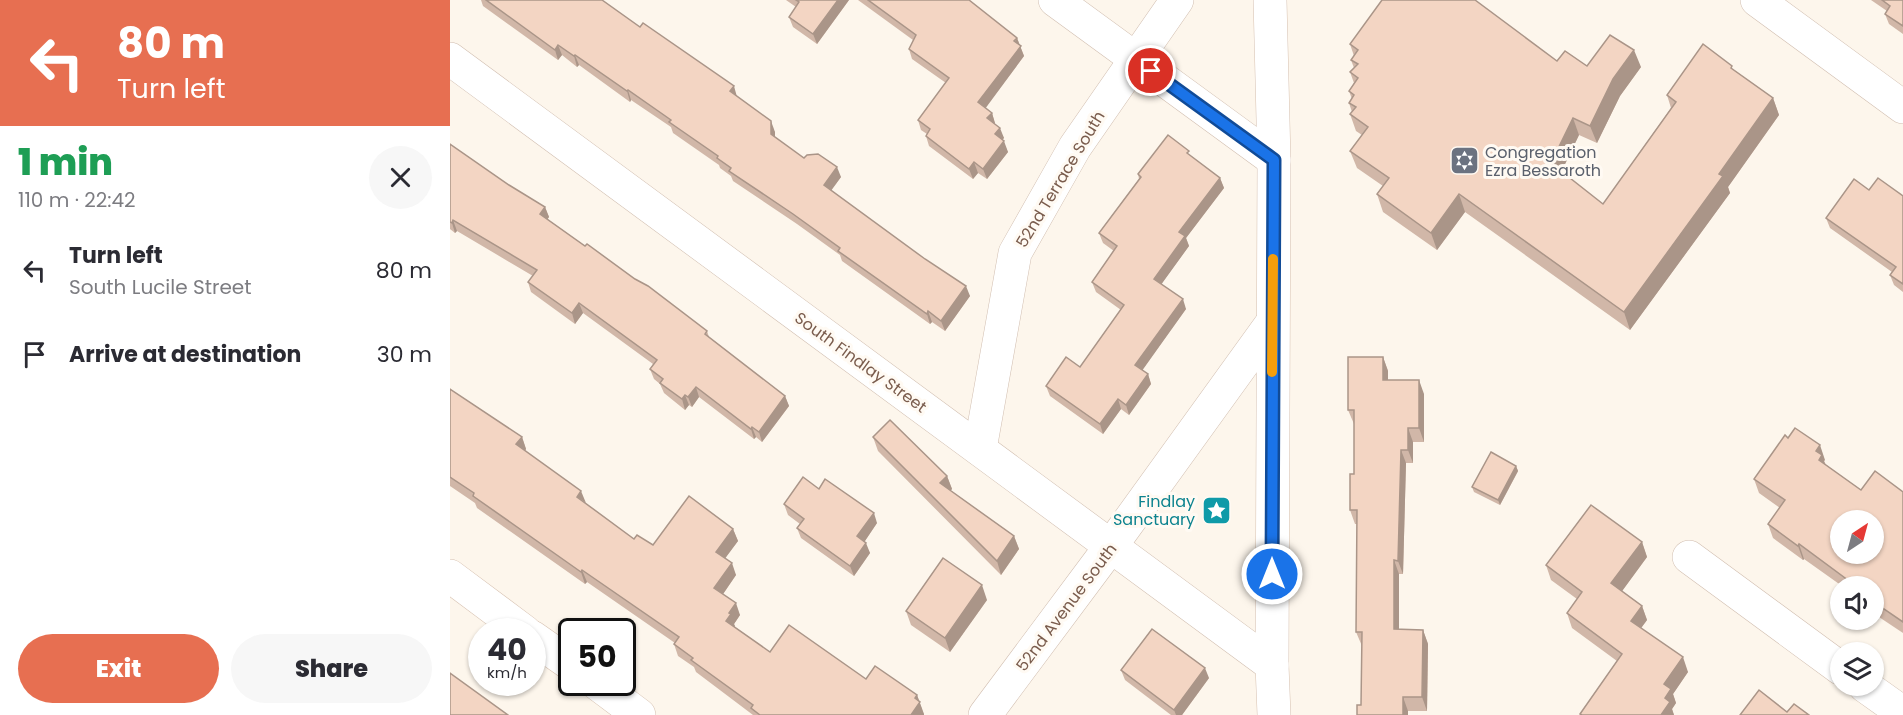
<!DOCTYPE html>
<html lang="en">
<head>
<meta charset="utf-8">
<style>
  :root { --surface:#fff; --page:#f7f7f7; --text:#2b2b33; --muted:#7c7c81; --accent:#e76f51 }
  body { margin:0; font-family:Poppins,sans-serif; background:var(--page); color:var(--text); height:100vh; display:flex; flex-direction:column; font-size:22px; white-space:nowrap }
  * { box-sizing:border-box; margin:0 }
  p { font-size:20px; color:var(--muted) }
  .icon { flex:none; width:33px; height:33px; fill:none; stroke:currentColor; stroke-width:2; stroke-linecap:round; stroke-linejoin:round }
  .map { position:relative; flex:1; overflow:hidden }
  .panel { display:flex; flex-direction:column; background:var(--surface); width:450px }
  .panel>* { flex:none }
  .hud { background:#e76f51; color:#fff; overflow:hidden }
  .needle { width:39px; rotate:36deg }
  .fabs { position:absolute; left:1380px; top:510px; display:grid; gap:12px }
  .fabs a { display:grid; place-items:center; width:54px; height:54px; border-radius:50%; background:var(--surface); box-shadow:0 2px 4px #0004; font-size:30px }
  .speed { position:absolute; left:18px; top:618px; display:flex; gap:12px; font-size:30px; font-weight:700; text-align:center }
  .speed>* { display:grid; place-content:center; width:78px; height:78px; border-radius:50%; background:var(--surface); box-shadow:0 2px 4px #0004; line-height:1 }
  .speed small { font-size:15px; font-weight:400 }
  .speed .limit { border:3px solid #111; border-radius:9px; background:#fff; color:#111 }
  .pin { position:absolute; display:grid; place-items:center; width:51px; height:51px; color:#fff; margin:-26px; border:3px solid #fff; border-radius:50%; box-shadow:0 2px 6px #0007 }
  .me { position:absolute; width:66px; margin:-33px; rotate:0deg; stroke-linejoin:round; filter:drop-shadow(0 0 4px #0008) }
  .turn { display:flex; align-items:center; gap:21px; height:126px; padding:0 18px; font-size:27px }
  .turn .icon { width:78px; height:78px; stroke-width:2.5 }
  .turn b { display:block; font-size:42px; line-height:51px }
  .round { display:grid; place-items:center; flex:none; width:63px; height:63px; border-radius:32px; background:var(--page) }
  .headline { display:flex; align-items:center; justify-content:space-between; height:102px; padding:0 18px }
  h1 { font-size:36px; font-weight:800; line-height:45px; color:#1e9e55 }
  .button { display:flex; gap:12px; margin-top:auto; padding:12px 18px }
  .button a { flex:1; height:69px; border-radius:36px; background:var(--accent); color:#fff; font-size:24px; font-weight:800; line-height:69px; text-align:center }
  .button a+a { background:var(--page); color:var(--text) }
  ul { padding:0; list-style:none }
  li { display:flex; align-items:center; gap:18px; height:84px; padding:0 18px }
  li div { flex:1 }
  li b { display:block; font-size:22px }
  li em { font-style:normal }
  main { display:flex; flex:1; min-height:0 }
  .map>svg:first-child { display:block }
</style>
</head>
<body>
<main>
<section class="panel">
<div class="hud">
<div class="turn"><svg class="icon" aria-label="left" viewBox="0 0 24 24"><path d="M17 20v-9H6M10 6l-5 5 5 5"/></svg><div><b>80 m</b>Turn left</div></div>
</div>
<div class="headline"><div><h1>1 min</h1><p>110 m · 22:42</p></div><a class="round"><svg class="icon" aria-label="close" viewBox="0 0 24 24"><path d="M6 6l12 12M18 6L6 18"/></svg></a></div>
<ul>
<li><svg class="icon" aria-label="left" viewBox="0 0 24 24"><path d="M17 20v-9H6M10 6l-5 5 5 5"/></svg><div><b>Turn left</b><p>South Lucile Street</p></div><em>80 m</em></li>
<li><svg class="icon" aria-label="arrive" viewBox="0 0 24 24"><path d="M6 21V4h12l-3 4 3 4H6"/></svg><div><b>Arrive at destination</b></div><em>30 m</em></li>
</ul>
<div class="button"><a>Exit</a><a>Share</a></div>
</section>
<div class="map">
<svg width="1453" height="715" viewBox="0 0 1453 715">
  <rect width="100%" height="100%" fill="#fdf6ec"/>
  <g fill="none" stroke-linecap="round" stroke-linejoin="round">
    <defs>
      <g id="street">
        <path d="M605,0L824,160"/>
        <path d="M1307,0L1453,107"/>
        <path d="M0,59L822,665"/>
        <path d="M530,449L565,253L625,147L727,0"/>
        <path d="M1239,557L1390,668"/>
        <path d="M1415,686L1453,713"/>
        <path d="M535,715L661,546L822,323"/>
      </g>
      <g id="secondary">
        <path d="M820,0L824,160L822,665L824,715"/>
        <path d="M0,576L75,632"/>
        <path d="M82,637L122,665"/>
        <path d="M145,682L189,715"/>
      </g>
    </defs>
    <use href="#street" stroke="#d1beb0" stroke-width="34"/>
    <use href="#secondary" stroke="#d6c0b0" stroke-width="34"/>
    <use href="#street" stroke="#fff" stroke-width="33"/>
    <use href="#secondary" stroke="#fff" stroke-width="33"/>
  </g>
  <g fill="#d1b7a8">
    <path d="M31,0H152L287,97L325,132V137L354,158L391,177L381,190L520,296L495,331L482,322L480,324L392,261L390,255L347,224L283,181L281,176L270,168L269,165L223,133L221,127L181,100L180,102L129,65L127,67L112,55L108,60L33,6Z"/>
    <path d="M336,0H399L367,44L343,27L339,17L346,7Z"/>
    <path d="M408,0H519L567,38L574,56L535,108L542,113L545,124L554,138L552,140L558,152L537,179L528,173L523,179L479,146L476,136L477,134L471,130L468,120L496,83L462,59L459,49L463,40Z"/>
    <path d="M1421,0H1453V34L1439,24L1435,14L1437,11Z"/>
    <path d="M900,44L1107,61L1137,66L1191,67L1170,96L1147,143L1129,135L1111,172L1153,204L1221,108L1217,95L1284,70L1323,98L1329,115L1278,187L1280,193L1180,330L1015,212L987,250L933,212L927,194L933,186L907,168L900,151L912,135L906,131L900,114L902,112L899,103L902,99L899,91L904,83L900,72L904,68L901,60L904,56Z"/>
    <path d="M0,144L59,185L95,207L99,217L97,219L135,246L257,331L259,337L335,396L339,406L312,442L306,437L304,439L249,397L242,407L239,405L235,410L214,393L210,384L204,379L200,369L203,364L133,313L125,324L81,292L78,282L83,276L7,231L5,233L0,229Z"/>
    <path d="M741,156L770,178L774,188L736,238L739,246L711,284L736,309L692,370L698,374L701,384L679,415L671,409L653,434L600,396L596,386L630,367L671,310L646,292L642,282L664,251L653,243L649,233L689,179L688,174Z"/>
    <path d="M1419,190L1453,196V292L1444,285L1440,275L1442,272L1380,228L1376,218Z"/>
    <path d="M933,357L938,371V380L974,394V442H963V463H956L953,574H949V630H973L978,644L977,711H958V715H907L911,705L912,646L906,632L907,524H905L900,510L904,474V424L898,410Z"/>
    <path d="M0,389L72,437L76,449L75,451L135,503L184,539L203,545L283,529L288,541L275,558L286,575L273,594L290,615L284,624L285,627L320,652L416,679L467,695L474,715H303L246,672L244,667L228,656L224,644L225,643L137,582L135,584L27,508L25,503L0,486Z"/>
    <path d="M423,437L497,476L502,489L500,491L564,536L569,549L551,575L428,451Z"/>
    <path d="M1375,460L1374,461L1376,465L1411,490L1453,492V633L1426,615L1424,610V586H1392L1354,559L1353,560L1323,538L1318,524L1330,508L1309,493L1304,479Z"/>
    <path d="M1066,466L1068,471L1050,505L1024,492L1022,487Z"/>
    <path d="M369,489L427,523L414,542L420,553L404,576L351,538L347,528L350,524L338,515L334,504Z"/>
    <path d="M1192,542L1197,557L1172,591L1192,606L1197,620L1191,628L1238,672L1223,694L1226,703L1222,709L1224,715H1131L1130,714L1167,661L1122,628L1117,613L1127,599L1101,580L1096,565Z"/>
    <path d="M537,600L500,652L461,625L456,611Z"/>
    <path d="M671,670L759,678L732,715H721L675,680Z"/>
  </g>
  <g fill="#aa9588">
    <path d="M388,0H399L367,44L363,34Z"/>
    <path d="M567,38L574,56L532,113L528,102Z"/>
    <path d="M108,45L112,55L108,60L105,50Z"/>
    <path d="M1184,50L1191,67L1170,96L1147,143L1140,126L1163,79Z"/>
    <path d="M125,55L129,65L127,67L124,56Z"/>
    <path d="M284,86L287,97L280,91Z"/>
    <path d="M178,90L181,100L180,102L177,91Z"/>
    <path d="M1323,98L1329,115L1278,187L1280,193L1180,330L1174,312L1269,174Z"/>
    <path d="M542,113L545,123L541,129L537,118Z"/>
    <path d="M1123,118L1129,135L1107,181L1101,163Z"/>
    <path d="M321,121L325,132V145L321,134Z"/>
    <path d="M550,128L554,138L548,144L545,134Z"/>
    <path d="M554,141L558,152L537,179L533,169Z"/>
    <path d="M524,162L528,173L523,179L519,169Z"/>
    <path d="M387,167L391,177L378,195L374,185Z"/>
    <path d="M770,178L774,188L736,238L739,246L708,289L704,279L729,232Z"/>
    <path d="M1009,194L1015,212L987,250L981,233Z"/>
    <path d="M95,207L99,217L94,224L90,214Z"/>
    <path d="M3,220L7,231L5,233L2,223Z"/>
    <path d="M516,286L520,296L495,331L491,321Z"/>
    <path d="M733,299L736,309L689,375L685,365Z"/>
    <path d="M129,303L133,313L125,324L122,313Z"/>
    <path d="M478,311L482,322L480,324L477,314Z"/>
    <path d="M933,357L938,371V394L933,380Z"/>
    <path d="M698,374L701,384L679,415L676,405Z"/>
    <path d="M969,380L974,394V442L969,428Z"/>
    <path d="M246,387L249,397L242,407L238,397Z"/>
    <path d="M235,395L239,405L235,410L232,399Z"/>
    <path d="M335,396L339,406L312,442L309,432Z"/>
    <path d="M668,399L671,409L653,434L650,424Z"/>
    <path d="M302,427L306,437L304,439L301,429Z"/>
    <path d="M958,428L963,442V463L958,450Z"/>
    <path d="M72,437L76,449L71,456L66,444Z"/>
    <path d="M1370,445L1375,460L1374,461L1377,469L1369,460L1366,451Z"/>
    <path d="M951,450L956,463L953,574L948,561Z"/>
    <path d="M1066,466L1068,471L1050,505L1048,500Z"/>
    <path d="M497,476L502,489L495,497L490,483Z"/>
    <path d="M131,491L136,503L127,497Z"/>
    <path d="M424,513L427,523L411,547L407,536Z"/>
    <path d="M283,529L288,541L271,564L266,552Z"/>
    <path d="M564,536L569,549L551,575L547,561Z"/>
    <path d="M1192,542L1197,557L1167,598L1161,583Z"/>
    <path d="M416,543L420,553L404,576L400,566Z"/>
    <path d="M1349,544L1354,559L1353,560L1348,546Z"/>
    <path d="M944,560L949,574V643L944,629Z"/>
    <path d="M282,563L286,575L269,600L264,588Z"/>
    <path d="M132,570L137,582L135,584L131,572Z"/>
    <path d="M532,585L537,600L500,652L495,638Z"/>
    <path d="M286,603L290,615L284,624L285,626L281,633L276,621L279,613Z"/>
    <path d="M1192,606L1197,620L1186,635L1181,621Z"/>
    <path d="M973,630L978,644L977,711L972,697Z"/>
    <path d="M1233,657L1238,672L1223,694L1226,703L1222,709L1224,715H1211L1215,698L1214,684Z"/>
    <path d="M755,668L759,678L732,715H726L724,710Z"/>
    <path d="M467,695L474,714V715H461L465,698Z"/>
    <path d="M953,697L958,711V715H953Z"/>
  </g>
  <g fill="#f3d5c3" stroke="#aa9588" stroke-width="1.5" fill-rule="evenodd">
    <path d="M36,0H152L190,27L193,23L284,86L280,91L321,121V134L354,158L357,155L368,154L387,167L374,185L475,259L516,286L491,321L478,311L477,314L388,251L390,248L343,214L279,171L281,168L267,158L268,156L219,122L221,120L178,90L177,91L125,55L124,56L108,45L105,50Z"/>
    <path d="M346,0H388L363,34L339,17L349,2Z"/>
    <path d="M418,0H519L567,38L564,41L571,46L528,102L542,113L537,118L550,128L545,134L554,141L533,169L524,162L519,169L476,136L480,129L468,120L499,78L459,49L466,35Z"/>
    <path d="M932,0H1025L1107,61L1115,51L1137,66L1160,35L1184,50L1163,79L1140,126L1123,118L1101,163L1153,204L1226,102L1217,95L1253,44L1282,66L1281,68L1323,98L1269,174L1273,176L1174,312L1009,194L981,233L927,194L939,178L900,151L918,127L900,114L906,107L899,103L904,95L899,91L908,78L900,72L908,64L901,60L908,50L900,44Z"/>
    <path d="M1432,0H1453V26L1435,14L1440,6Z"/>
    <path d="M718,135L739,151L737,153L770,178L729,232L735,236L704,279L733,299L685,365L698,374L676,405L668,399L650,424L596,386L616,357L630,367L674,305L642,282L667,246L649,233L691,177L688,174Z"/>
    <path d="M0,144L59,185L95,207L90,214L135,246L137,244L185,279L198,286L257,331L255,334L335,396L309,432L302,427L301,429L246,387L238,397L235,395L232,399L210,383L213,379L200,369L207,360L129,303L122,313L78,282L87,270L3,220L2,223L0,222Z"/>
    <path d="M1428,178L1453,196V284L1440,275L1446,267L1376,218L1404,179L1419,190Z"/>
    <path d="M898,357H933V380H969V428H958V450H951L948,561L944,560V629L973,630L972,697H953V715H907V705H911L912,632H906L907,510H900V474H904V410H898Z"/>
    <path d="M0,389L72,437L66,444L131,491L127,497L184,539L187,535L203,545L239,496L283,529L266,552L282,563L264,588L286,603L279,613L281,614L276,621L320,652L339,625L416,679L425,666L467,695L465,698L470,702L461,715H310L301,708L303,705L241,660L243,658L224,644L229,637L132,570L131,572L23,496L24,493L0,477Z"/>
    <path d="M440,420L497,476L490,483L564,536L547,561L423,437Z"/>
    <path d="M1345,428L1370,445L1366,451L1372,455L1369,460L1411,490L1425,471L1453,492V622L1424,602V586H1406L1349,544L1348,546L1318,524L1335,500L1304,479L1335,435L1338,438ZM1390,520H1424V554H1390Z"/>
    <path d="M1041,452L1066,466L1048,500L1022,487Z"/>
    <path d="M353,477L369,489L375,479L424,513L407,536L416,543L400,566L347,528L354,519L334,504Z"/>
    <path d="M1141,505L1192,542L1161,583L1192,606L1181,621L1233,657L1214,684L1221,689L1215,698L1220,702L1211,715H1132L1130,714L1172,654L1117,613L1132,592L1096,565Z"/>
    <path d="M493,558L532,585L495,638L456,611Z"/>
    <path d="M702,629L755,668L724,710L671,670Z"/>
    <path d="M0,673L58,715H0Z"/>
    <path d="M1309,690L1337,712L1344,704L1359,715H1290Z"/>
  </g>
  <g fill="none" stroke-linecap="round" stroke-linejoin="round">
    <defs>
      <path id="route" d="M701,71L824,160L822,574"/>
    </defs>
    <use href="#route" stroke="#114b97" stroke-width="15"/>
    <use href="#route" stroke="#1a73e8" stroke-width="10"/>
    <path stroke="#f59e0b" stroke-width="10" d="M822,372L823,259"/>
  </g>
  <defs>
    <symbol id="synagogue-square" viewBox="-11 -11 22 22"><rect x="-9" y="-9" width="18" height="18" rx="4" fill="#6b7280" stroke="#fffaf3"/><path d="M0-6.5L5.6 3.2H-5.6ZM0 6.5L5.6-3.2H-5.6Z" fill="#fff"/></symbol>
    <symbol id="sight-square" viewBox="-11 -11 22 22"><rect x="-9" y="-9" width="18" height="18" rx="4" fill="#0f9aa8" stroke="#fffaf3"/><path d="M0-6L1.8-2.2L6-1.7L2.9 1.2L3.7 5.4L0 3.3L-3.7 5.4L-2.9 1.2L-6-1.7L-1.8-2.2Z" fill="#fff"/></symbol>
  </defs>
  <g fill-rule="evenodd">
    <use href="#synagogue-square" x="998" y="144" width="33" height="33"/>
    <use href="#sight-square" x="750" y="494" width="33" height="33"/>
  </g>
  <g text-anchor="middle" stroke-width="6" stroke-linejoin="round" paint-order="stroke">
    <g font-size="16" fill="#5b616d" stroke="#fffaf3" text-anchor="start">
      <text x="1035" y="158">Congregation<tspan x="1035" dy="18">Ezra Bessaroth</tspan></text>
    </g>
    <g font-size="16" fill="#7a5c4d" stroke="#fffaf3">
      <text transform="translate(610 179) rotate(-59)" y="6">52nd Terrace South</text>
      <text transform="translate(411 362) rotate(36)" y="6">South Findlay Street</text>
      <text transform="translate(616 607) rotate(-53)" y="6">52nd Avenue South</text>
    </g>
    <g font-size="16" fill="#0d838f" stroke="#fffaf3" text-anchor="end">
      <text x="745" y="507">Findlay<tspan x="745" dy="18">Sanctuary</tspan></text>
    </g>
  </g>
</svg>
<div class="fabs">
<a><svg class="needle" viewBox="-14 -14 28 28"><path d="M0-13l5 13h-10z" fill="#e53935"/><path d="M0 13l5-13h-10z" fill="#7c7c81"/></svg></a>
<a><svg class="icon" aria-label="sound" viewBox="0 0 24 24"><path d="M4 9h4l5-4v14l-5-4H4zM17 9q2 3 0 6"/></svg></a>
<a><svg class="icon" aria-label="layers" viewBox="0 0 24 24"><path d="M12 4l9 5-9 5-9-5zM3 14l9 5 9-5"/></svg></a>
</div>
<div class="speed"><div>40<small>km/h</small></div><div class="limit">50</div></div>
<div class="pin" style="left:701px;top:71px;background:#d93025"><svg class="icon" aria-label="arrive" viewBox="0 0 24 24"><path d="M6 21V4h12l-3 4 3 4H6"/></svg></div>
<svg class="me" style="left:822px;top:574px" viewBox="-20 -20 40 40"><circle r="17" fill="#1a73e8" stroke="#fff" stroke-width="3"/><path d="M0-11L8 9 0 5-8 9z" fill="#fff"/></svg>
</div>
</main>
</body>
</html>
